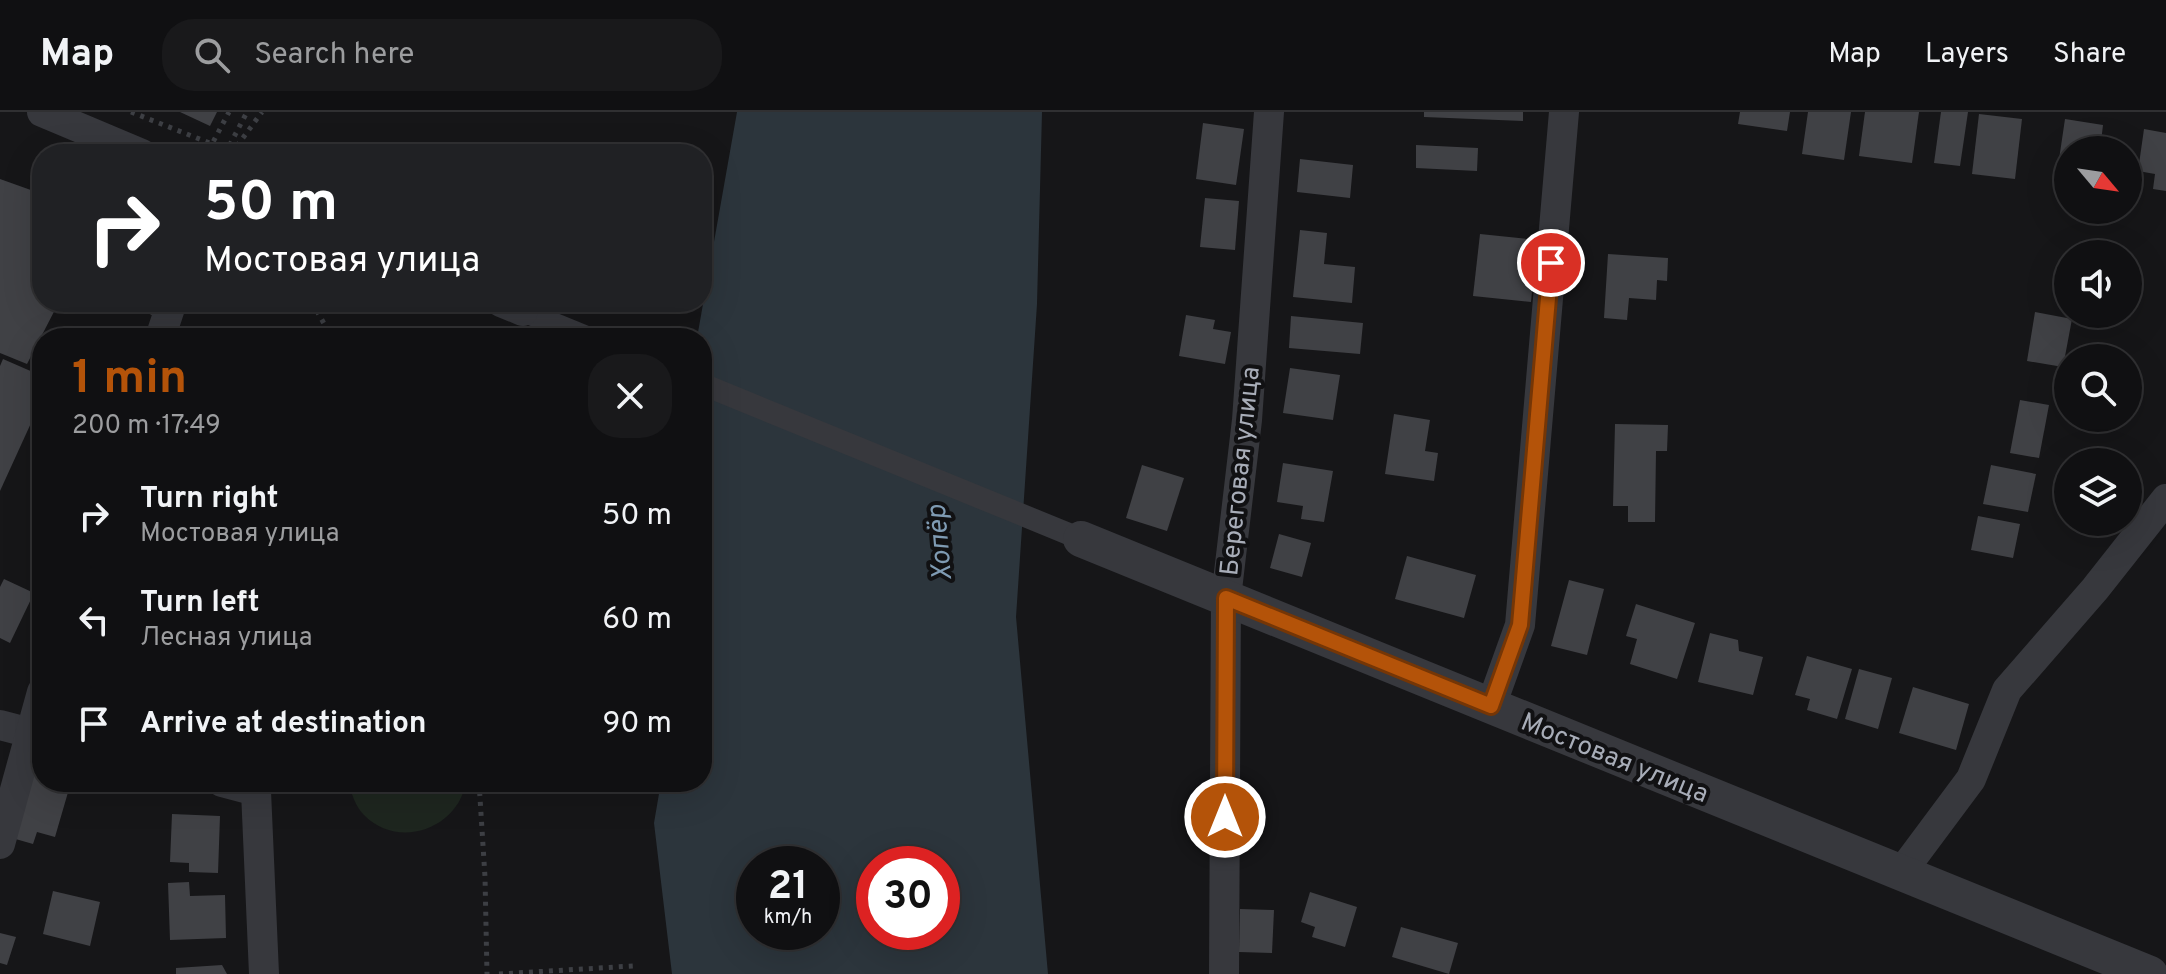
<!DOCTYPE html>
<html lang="en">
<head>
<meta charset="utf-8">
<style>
  :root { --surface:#101012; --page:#19191b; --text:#f1f3f6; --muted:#9c9d9f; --line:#303032; --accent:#b45309 }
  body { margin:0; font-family:Overpass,sans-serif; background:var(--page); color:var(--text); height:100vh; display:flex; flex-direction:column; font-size:30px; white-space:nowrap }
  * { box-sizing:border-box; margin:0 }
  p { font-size:26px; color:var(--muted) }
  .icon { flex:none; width:44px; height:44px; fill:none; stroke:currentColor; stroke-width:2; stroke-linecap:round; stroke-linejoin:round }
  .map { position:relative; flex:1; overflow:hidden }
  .sheet { position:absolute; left:32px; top:216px; width:680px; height:464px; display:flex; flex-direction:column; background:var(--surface); border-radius:32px; box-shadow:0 8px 32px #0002,0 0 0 2px var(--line) }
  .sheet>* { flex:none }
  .hud { position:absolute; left:32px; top:32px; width:680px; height:168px; border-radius:32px; box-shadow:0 8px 32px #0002,0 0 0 2px var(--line); background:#202124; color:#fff; overflow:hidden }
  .needle { width:52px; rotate:119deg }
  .buttons { position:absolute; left:2054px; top:24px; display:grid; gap:16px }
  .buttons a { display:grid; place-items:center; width:88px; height:88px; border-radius:50%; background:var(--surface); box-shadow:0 8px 32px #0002,0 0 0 2px var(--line); font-size:40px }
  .speed { position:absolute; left:736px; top:734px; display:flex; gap:16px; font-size:40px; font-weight:700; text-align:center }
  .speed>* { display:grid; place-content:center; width:104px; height:104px; border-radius:50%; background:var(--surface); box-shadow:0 8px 32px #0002,0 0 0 2px var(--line); line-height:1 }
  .speed small { font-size:20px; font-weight:400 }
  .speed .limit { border:12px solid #d22; background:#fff; color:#111 }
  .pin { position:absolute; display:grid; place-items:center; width:68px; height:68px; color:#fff; margin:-34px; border:4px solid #fff; border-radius:50%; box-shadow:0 2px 8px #0007 }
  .me { position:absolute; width:88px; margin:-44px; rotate:0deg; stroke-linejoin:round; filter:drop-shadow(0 0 6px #0008) }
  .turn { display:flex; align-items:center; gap:28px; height:168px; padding:0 40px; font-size:36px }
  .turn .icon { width:104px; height:104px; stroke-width:2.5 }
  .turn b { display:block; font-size:56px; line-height:68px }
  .round { display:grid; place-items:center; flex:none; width:84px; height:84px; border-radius:32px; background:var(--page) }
  .overview { display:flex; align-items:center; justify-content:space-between; height:136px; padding:0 40px }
  h1 { font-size:48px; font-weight:700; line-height:60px; color:var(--accent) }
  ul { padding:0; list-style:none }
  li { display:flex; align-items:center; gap:24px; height:104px; padding:0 40px }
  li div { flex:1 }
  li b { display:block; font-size:30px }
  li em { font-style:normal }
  header { display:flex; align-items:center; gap:48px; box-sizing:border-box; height:112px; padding:0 40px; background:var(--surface); border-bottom:2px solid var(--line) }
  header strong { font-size:38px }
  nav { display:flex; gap:44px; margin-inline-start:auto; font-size:28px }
  .search { width:560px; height:72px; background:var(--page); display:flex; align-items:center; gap:20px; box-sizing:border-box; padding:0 28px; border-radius:32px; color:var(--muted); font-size:30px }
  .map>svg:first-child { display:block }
</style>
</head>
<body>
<header>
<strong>Map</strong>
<div class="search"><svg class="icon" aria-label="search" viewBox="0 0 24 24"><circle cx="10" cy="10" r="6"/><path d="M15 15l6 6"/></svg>Search here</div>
<nav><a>Map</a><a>Layers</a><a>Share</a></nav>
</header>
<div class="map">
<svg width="2166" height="862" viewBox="0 0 2166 862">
  <rect width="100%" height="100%" fill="#161618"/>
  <path fill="#1e261f" d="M348,670H466C458,717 398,738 364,703C355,694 352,682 348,670Z"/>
  <path fill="#2c353c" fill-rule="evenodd" d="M737,0H1042L1037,192L1016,505L1048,862H672L654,711L661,670H702V226H697ZM754,752H822V820H754ZM874,752H942V820H874Z"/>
  <g fill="#404145">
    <path d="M180,0H217L210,14Z"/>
    <path d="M1424,0H1523V9L1424,5Z"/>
    <path d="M1740,0H1790L1787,19L1738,12Z"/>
    <path d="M1808,0H1851L1844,48L1802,42Z"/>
    <path d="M1865,0H1919L1912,51L1859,44Z"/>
    <path d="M1941,0H1968L1960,54L1934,51Z"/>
    <path d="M1979,2L2022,7L2015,67L1972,62Z"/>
    <path d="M2065,7L2103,13L2100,38H2068V62L2057,61Z"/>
    <path d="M1203,11L1244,17L1236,73L1196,67Z"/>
    <path d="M2144,17L2166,21V79L2153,77L2155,62L2138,59Z"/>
    <path d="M1416,33L1478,36L1477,59L1416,56Z"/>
    <path d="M1300,47L1353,53L1350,86L1297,80Z"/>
    <path d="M0,67L42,82V190H59L27,252L0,241Z"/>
    <path d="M1205,86L1239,89L1235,138L1200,135Z"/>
    <path d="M1300,118L1327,121L1324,152L1355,155L1352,191L1293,185Z"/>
    <path d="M1480,122L1537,128L1531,190L1473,184Z"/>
    <path d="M1608,142L1668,146L1667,169L1657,168L1656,188L1629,186L1627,208L1604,206Z"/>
    <path d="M120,190H157L152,203Z"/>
    <path d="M2035,200L2072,207L2063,255L2027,249Z"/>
    <path d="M1186,203L1215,208L1213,217L1231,220L1225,252L1179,244Z"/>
    <path d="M1291,204L1363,211L1360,242L1289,236Z"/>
    <path d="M3,247L42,264V287L0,379V254Z"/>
    <path d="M1290,256L1340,263L1333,308L1283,301Z"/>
    <path d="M2020,288L2049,293L2039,346L2010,341Z"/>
    <path d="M1394,302L1430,308L1425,339L1438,341L1434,369L1385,362Z"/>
    <path d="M1615,312L1668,313L1667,339H1656L1655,410H1628V394H1613Z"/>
    <path d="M1283,351L1333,359L1324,410L1301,407L1303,394L1277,390Z"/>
    <path d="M1142,353L1184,366L1167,419L1126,406Z"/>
    <path d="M1991,353L2036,362L2028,400L1983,392Z"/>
    <path d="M1978,404L2020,412L2013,446L1971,438Z"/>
    <path d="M1279,422L1311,431L1302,465L1270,456Z"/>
    <path d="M1407,444L1476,463L1464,506L1395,487Z"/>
    <path d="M4,467L34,481L10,531L0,526V475Z"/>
    <path d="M1569,468L1604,477L1587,543L1551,534Z"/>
    <path d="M1636,492L1695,511L1677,567L1630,552L1637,527L1626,524Z"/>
    <path d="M1710,521L1738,528L1739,539L1763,545L1753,583L1698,570Z"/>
    <path d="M1807,544L1852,557L1837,607L1807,598L1810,587L1795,583Z"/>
    <path d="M1859,557L1892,566L1878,617L1845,607Z"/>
    <path d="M1913,575L1969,592L1956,638L1899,621Z"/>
    <path d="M25,655L42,660V670H71L55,725L37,720L33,732L5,724Z"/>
    <path d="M172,702L220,704L218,761L189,760V751L170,750Z"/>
    <path d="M189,770L190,784L225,783L226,826L170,828L168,771Z"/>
    <path d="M53,779L100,790L90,834L43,822Z"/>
    <path d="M1310,780L1357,795L1345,835L1312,825L1315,815L1301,810Z"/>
    <path d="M1240,797L1274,798L1272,841L1239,840Z"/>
    <path d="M1401,815L1458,831L1449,862L1392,845Z"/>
    <path d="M0,821L16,825L7,853L0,851Z"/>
    <path d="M222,853L227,862H176V856Z"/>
  </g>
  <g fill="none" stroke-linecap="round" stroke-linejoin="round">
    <g stroke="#3d3f44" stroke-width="5" stroke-dasharray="4 6" stroke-linecap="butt">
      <path d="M131,0L212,32L229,0"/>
      <path d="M225,42L247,0"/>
      <path d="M231,42L262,0"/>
      <path d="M312,190L332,226"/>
      <path d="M479,670L485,765L487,862"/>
      <path d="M499,862L633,854"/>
    </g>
    <g stroke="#37383d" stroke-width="22">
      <path d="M523,199L589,226"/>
      <path d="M702,272L1081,427"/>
    </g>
    <g stroke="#37383d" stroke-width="30">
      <path d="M42,0L142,42"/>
      <path d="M501,190L523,199"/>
      <path d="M160,226L172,190"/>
      <path d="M1491,594L1520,513L1564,0"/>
      <path d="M0,613L42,624"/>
      <path d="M222,670L256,679L264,862"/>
      <path d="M0,732L42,580"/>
      <path d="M1901,761L1971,667L2007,578L2095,477L2166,387"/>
      <path d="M1224,862L1226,486L1247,308L1269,0"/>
    </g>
    <path stroke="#37383d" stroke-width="36" d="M1081,427L2150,862"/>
  </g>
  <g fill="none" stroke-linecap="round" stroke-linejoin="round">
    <defs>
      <path id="route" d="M1225,705L1226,486L1491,594L1520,513L1551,151"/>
    </defs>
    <use href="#route" stroke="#753606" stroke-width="20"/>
    <use href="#route" stroke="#b45309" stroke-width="14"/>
  </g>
  <g text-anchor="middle" stroke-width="8" stroke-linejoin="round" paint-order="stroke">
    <g font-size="26" fill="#a8adb8" stroke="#111113">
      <text transform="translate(1239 359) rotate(-84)" y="9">Береговая улица</text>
      <text transform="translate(1615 645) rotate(22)" y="9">Мостовая улица</text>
    </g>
    <g font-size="28" font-style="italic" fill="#7f9bb3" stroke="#111113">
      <text transform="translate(938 431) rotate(-95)" y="10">Хопёр</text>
    </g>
  </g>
</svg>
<div class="buttons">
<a><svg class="needle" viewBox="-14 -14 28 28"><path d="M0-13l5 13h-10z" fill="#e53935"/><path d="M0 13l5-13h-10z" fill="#9c9d9f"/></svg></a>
<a><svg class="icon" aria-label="sound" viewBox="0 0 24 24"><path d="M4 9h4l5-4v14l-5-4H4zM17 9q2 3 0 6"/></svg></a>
<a><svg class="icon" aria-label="search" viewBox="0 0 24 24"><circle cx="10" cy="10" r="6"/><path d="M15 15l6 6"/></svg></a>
<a><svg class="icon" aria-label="layers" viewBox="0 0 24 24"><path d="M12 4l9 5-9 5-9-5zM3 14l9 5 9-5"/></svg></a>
</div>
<div class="speed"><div>21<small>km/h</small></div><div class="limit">30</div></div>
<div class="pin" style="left:1551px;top:151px;background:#d93025"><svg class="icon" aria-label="arrive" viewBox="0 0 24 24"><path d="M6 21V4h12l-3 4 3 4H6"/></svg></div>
<svg class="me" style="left:1225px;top:705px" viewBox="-20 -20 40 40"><circle r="17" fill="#b45309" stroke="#fff" stroke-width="3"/><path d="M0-11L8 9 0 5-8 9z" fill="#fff"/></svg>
<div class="hud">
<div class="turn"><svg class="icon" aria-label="right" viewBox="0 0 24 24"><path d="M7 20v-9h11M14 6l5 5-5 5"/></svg><div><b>50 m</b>Мостовая улица</div></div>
</div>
<section class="sheet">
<div class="overview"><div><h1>1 min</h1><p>200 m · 17:49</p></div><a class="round"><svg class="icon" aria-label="close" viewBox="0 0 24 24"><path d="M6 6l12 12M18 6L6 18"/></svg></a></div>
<ul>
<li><svg class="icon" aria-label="right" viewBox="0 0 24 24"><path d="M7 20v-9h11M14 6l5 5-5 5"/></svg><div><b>Turn right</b><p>Мостовая улица</p></div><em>50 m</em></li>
<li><svg class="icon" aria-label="left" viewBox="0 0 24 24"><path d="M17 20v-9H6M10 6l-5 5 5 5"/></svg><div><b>Turn left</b><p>Лесная улица</p></div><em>60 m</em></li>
<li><svg class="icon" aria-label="arrive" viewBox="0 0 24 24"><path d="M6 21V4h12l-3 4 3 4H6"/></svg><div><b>Arrive at destination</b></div><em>90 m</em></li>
</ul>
</section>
</div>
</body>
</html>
